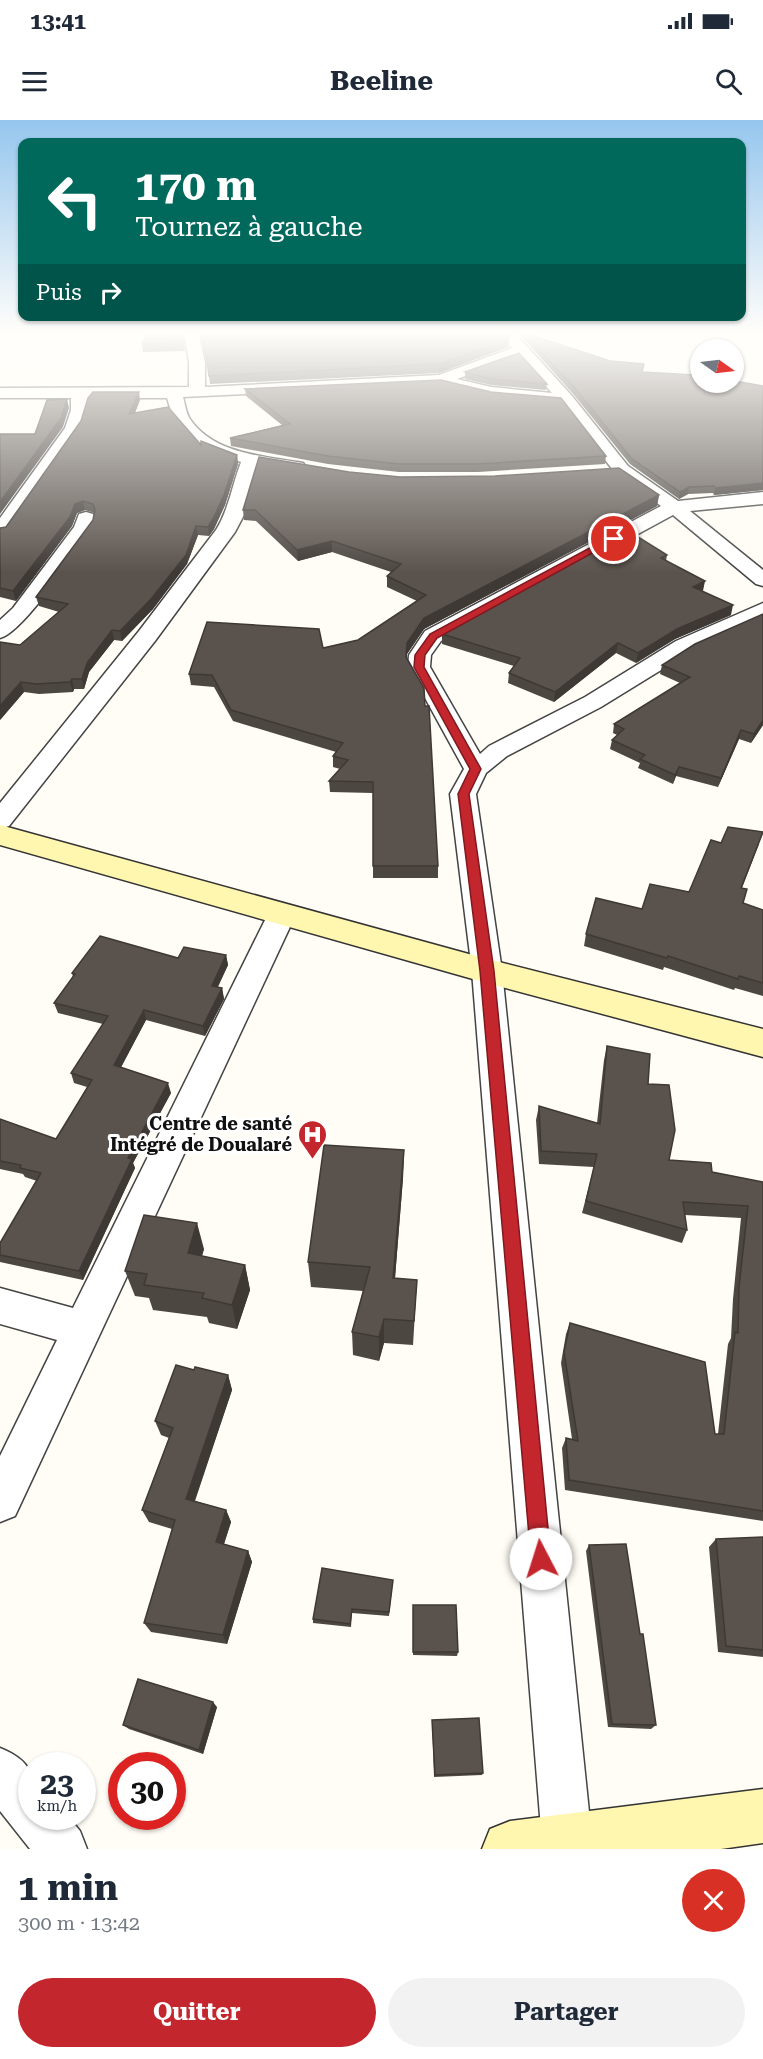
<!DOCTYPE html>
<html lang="fr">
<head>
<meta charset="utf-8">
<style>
  :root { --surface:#fff; --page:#f2f2f3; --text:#1f2937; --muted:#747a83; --accent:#c4262e }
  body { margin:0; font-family:"Roboto Serif",serif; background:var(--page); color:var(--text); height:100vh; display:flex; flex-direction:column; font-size:22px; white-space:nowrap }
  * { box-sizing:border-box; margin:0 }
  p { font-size:20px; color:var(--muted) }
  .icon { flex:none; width:33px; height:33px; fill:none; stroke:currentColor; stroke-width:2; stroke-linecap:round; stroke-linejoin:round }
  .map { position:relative; height:1729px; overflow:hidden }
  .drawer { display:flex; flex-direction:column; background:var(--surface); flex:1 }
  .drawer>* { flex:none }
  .banner { position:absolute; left:18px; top:18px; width:728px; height:183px; border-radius:12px; box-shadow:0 2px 4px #0004; background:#00695c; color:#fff; overflow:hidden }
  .needle { width:39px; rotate:104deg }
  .buttons { position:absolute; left:690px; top:219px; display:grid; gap:12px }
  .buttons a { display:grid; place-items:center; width:54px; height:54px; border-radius:50%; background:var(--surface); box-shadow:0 2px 4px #0004; font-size:30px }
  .speed { position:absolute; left:18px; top:1632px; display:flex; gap:12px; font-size:30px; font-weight:700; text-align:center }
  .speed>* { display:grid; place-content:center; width:78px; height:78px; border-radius:50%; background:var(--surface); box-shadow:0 2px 4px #0004; line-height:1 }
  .speed small { font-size:15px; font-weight:400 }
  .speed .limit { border:9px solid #d22; background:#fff; color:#111 }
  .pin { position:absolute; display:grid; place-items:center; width:51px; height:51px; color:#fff; margin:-26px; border:3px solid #fff; border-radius:50%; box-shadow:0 2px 6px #0007 }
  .me { position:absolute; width:66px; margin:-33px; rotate:355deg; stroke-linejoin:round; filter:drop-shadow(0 0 4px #0008) }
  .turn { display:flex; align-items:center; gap:21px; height:126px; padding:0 18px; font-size:27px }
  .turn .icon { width:78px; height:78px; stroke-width:2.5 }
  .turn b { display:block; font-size:42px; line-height:51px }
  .then { display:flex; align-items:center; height:57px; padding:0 18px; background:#0003; gap:12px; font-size:22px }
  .round { display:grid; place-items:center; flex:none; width:63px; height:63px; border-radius:32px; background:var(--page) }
  .overview { display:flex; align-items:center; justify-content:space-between; height:102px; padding:0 18px }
  h1 { font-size:36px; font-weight:700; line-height:45px }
  .cta { display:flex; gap:12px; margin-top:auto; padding:12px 18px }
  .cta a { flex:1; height:69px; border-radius:36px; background:var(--accent); color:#fff; font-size:24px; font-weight:700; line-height:69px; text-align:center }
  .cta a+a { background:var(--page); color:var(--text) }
  .status { display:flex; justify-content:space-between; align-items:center; height:42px; padding:0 30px; background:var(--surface); direction:ltr }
  .status svg { height:16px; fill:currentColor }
  header { display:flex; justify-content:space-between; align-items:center; height:78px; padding:0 18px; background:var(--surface); font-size:27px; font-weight:700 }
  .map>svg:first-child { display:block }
</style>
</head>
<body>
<div class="status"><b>13:41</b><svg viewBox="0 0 49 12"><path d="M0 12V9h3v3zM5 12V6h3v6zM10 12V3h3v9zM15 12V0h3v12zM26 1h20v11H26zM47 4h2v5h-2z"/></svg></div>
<header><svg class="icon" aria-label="menu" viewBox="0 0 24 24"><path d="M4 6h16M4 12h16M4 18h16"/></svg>Beeline<svg class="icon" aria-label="search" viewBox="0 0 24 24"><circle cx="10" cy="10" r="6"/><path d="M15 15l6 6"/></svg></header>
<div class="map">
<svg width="763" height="1729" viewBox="0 0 763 1729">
  <rect width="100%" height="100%" fill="#fffdf5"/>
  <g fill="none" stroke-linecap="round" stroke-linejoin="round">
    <defs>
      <g id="street">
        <path d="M184,211H198L205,243V267L439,255L512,228L498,211H513L572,276L628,346L678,381L763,372V384L690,391L763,450V466L756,464L673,395L441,521L431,535L430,547L480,634L489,626L585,577L676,521L763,483V500L692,531L601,587L507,636L486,653L476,674L502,851L592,1721L589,1729H545L542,1721L472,851L450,674L464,649L408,547L409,535L425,511L661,386L616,354L561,283L491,277L441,265L183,277C185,284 186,293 190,299C213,333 261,336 297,342L303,343L306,347L303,351L297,352L257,346L249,369L245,393L235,412L155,521L9,706L0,709V683L139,511L216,410C229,389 232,365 241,342C200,331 179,320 167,278H87V290L81,308L7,415L0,417V398L65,308L71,290V278H0V268L189,267V243ZM519,236L552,273L491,267L457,259Z"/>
        <path d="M86,392L93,394L95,398L93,408C77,431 23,513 0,518V500L13,488L74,407L79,394Z"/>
        <path d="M282,784L292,787L296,794L15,1396L0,1402V1336L57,1220L0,1204V1168L73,1188L268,794L272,787Z"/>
        <path d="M0,1628C39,1644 32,1660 32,1696H68L80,1711L87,1729H30L0,1691Z"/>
      </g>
      <g id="secondary">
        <path d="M0,705L487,839L763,909V937L487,863L0,725Z"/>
        <path d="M763,1669V1723L721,1729H482L490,1709L510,1701Z"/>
      </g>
    </defs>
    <use href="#street" stroke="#444" stroke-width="3"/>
    <use href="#secondary" stroke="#333" stroke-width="3"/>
    <use href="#street" fill="#fff" fill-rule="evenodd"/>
    <use href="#secondary" fill="#fff6b0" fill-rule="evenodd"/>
  </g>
  <g fill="#4d4742">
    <path d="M0,211H182L185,231L143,232L142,224L148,213H0Z"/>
    <path d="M199,211H503L508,227L439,253L210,264L207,243Z"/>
    <path d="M522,212L643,252L763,266V370L714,375L713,373L688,374L679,379L630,344L574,275L522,217Z"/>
    <path d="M465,252L547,264L546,270L491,265L465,259Z"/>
    <path d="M245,269L606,336L605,344L478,352H399L328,344L231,326L230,318L282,305L246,276Z"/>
    <path d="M140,280L135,293L201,325L237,335L238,344L225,385L214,409L209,416L198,415L187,444L153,489L122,521L114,520L89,552L84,569H74L73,572L39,574L24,572L0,600L20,525L59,492L39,486L36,477L93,400L95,393L85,390L77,393L72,406L16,481L0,477V408L6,407Z"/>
    <path d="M349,352L400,357L659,375L657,386L424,509L407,534V538L438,746V758H373V673L330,672L329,661L340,649L333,647V636L336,632L233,601L214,567L191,565L189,554L323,528L358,520L417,481L387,467V456L391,452L332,432L298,441L256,401L244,400L243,390Z"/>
    <path d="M667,435L666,441L731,495L675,519L636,543L616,533L554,582L508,563L509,553L514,546L442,524V514Z"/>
    <path d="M763,494V605L751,623L739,619L718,667L676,656L673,664L638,648L640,643L610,629L612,620L617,615L613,613L614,604L680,563L660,554L662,545Z"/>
    <path d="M721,723L759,724L742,768L743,783L763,790V876L735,868L734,870L664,847L663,850L584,826L586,814L642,789L689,772Z"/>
    <path d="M226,835L228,845L218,867L222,868L224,879L205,916L146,900L121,947L171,973L133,1043L135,1048L83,1160L0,1142V1123L37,1061L25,1057L23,1054L0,1049V999L56,1019L87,967L74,963L71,953L103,904L58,893L54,883L73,857L72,853L178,838Z"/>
    <path d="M607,926L648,964L669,1040L712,1052L763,1063V1401L565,1370L562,1328L566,1318L572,1319L561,1243L566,1214L570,1203L715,1314H718L728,1224L731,1218L733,1179L741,1098L685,1095L687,1110L682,1123L582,1093L594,1047L539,1044L536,1000L539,986L597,1003L604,940Z"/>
    <path d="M404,1030L403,1058L395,1158L417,1160L413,1225L384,1223L379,1241L353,1235L352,1212L363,1171L311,1167L308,1142Z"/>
    <path d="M204,1129L202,1136L245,1145L250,1170L237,1209L209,1203L207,1197L153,1190L149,1178L135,1176L125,1151Z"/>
    <path d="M194,1250L228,1255L232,1270L195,1381L226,1390L231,1402L224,1424L248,1431L252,1442L227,1524L151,1512L144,1503L172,1409L149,1402L142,1390L169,1318L161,1315L155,1301Z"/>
    <path d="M763,1417V1537L718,1532L709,1427L716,1419Z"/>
    <path d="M589,1425L640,1514L656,1605L651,1609L608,1607L586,1431Z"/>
    <path d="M393,1460L389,1496L352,1493L351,1507L313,1503V1499Z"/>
    <path d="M413,1489L458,1532L457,1536L413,1535Z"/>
    <path d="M217,1587L203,1634L129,1609L123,1605Z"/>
    <path d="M432,1600L483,1653L482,1655L434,1657Z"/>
  </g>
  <g fill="#3f3936">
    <path d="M509,219L508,227L439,253V244Z"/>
    <path d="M139,272L140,280L131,302L129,294Z"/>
    <path d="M67,279L69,288L63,307L0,394V382Z"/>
    <path d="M237,335L238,344L225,385L214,409L209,416L208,407Z"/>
    <path d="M763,363V370L714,375L715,368Z"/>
    <path d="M689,367L688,374L679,379L680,372Z"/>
    <path d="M659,375L657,386L424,509L407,534L406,548L407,523L424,498Z"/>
    <path d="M83,381L85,390L77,393L72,406L16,481L13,471L75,384Z"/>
    <path d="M196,406L198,415L187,444L153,489L122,521L120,511Z"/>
    <path d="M332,421V432L298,441L297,430Z"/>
    <path d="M705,461L703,471L693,467Z"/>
    <path d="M733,485L731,495L675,519L636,543L638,533L677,509Z"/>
    <path d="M112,510L114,520L89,552L84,569L82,559L87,543Z"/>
    <path d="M618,523L616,533L554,582L555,572Z"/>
    <path d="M72,559L74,569L73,572L70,562Z"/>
    <path d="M21,562L24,572L0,600V586Z"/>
    <path d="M763,600V605L751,623L754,614Z"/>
    <path d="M741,610L739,619L718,667L721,658Z"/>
    <path d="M679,647L676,656L673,664L675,655Z"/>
    <path d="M226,835L228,845L213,876L212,866Z"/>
    <path d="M222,868L224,879L205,916L203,906Z"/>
    <path d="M144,890L146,900L117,955L114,945Z"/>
    <path d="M168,963L171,973L133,1043L135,1048L83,1160L79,1151L128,1038Z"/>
    <path d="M404,1030L403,1058L393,1183V1158Z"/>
    <path d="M197,1103L204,1129L195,1158L188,1133Z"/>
    <path d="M245,1145L250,1170L237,1209L232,1185Z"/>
    <path d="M384,1199V1223L379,1241V1217Z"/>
    <path d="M228,1255L232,1270L191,1391L186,1379Z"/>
    <path d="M226,1390L231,1402L221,1433L216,1422Z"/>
    <path d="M248,1431L252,1442L227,1524L223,1515Z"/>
    <path d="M213,1582L217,1587L203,1634L199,1630Z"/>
  </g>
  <g fill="#5a524d" stroke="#3f3936" stroke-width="1.5">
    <path d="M149,211H182L184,222L142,224Z"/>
    <path d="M200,211H503L509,219L439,244L209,256L206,234Z"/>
    <path d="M522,212L610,241L644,244L642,252L695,255L700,256V262H734V261L763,266V363L715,368L714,366L689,367L680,372L631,338L575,268Z"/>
    <path d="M519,233L547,264L492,259L465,252Z"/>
    <path d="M441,260L491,272L561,278L606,336L478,344H399L328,336L230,318L290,304L245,269Z"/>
    <path d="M93,272H139L129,294L168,287L201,325V321L237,335L224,375L213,399L208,407L196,406L186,435L151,479L120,511L112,510L87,543L82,559H72L70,562L36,564L21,562L0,586V522L20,525L68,484L36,477L93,400L95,389L93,384L83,381L75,384L70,397L13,471L0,468V408L6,407L81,301L88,278Z"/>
    <path d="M67,279L61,298L0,382V314H35L47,280Z"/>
    <path d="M259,337L349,352L400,357L495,356L619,348L659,375L424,498L407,523L406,537L424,568L425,586H429L438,746H373V662L329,661L348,640L333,636L343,623L231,590L212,555L189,554L207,502L319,509L323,528L358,520L426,475L387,456L401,444L332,421L297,430L255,390H243Z"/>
    <path d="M630,412L667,435L661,438L705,461L693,467L733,485L677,509L638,533L618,523L555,572L509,553L520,538L442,514Z"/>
    <path d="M763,494V600L754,614L741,610L721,658L679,647L675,655L640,639L645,635L612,620L624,609L614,604L690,557L662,545L695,524Z"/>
    <path d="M728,707L763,712L741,768L747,769L743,783L763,790V863L739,856L738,859L668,836L667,838L586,814L596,778L642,789L650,764L689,772L711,720L721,723Z"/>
    <path d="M100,816L178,838L184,827L226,835L212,866L222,868L203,906L144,890L114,945L168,963L128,1038L132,1039L79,1151L0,1135V1123L41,1053L20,1048L21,1045L0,1041V999L56,1019L92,960L71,953L108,896L54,883L75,854L72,853Z"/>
    <path d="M607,926L650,934L648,964L669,965L675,1010L669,1040L711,1043L712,1052L763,1062V1391L569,1360L566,1318L578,1321L564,1232L570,1203L705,1242L715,1314H724L735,1212L738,1213L739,1167L748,1086L683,1082L687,1110L586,1081L597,1034L541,1031L539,986L600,1004Z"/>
    <path d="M324,1025L404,1030L393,1158L417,1160L414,1201L384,1199L379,1217L352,1212L370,1147L308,1142Z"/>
    <path d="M144,1095L197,1103L188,1133L245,1145L232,1185L202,1178L204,1173L144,1165L147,1154L125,1151Z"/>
    <path d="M176,1245L194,1250L195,1247L228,1255L186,1379L226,1390L216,1422L248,1431L223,1515L144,1503L175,1400L142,1390L173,1308L155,1301Z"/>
    <path d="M763,1417V1530L726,1526L716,1419Z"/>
    <path d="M626,1424L640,1514H643L656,1605L612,1604L589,1425Z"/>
    <path d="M322,1448L393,1460L389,1492L352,1489L350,1504L313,1499Z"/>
    <path d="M413,1485H456L458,1532H413Z"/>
    <path d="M138,1559L213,1582L199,1630L123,1605Z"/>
    <path d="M479,1598L483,1653L435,1655L432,1600Z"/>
  </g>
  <linearGradient id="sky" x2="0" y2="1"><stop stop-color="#95c6ee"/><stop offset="0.47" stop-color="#fffefa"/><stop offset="1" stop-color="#fffefa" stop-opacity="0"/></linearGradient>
  <rect width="763" height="453" fill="url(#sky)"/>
  <path fill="#c4262e" stroke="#7f191e" stroke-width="1.5" d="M610,417L618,419L437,518L425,535L424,547L481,649L469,674L494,851L551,1439L548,1446L541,1449L534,1446L531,1439L480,851L458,674L470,649L414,547L415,535L430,514Z"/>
  <defs>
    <symbol id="hospital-pin" viewBox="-11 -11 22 30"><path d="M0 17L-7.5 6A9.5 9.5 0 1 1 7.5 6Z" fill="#c4262e" stroke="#fff"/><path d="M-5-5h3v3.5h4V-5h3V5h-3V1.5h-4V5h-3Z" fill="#fff"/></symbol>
  </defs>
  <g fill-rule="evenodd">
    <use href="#hospital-pin" x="296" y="998" width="33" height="45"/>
  </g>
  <g text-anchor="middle" stroke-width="6" stroke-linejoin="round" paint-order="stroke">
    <g font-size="18" font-weight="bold" fill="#111" stroke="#fff" text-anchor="end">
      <text x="292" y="1010">Centre de santé<tspan x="292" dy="21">Intégré de Doualaré</tspan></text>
    </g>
  </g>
</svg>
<div class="buttons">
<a><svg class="needle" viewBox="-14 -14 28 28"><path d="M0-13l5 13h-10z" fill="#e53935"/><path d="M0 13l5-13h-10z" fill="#747a83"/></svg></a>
</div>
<div class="speed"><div>23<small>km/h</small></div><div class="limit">30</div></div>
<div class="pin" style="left:614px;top:419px;background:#d93025"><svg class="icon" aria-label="arrive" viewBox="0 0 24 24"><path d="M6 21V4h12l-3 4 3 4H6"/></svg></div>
<svg class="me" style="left:541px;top:1439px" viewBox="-20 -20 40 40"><circle r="19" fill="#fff"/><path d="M0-13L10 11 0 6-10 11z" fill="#c4262e"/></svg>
<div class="banner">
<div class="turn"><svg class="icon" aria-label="left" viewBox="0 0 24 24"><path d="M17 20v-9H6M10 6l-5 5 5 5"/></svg><div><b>170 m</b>Tournez à gauche</div></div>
<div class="then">Puis<svg class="icon" aria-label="right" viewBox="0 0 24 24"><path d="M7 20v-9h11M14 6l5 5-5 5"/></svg></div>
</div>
</div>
<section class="drawer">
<div class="overview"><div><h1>1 min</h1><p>300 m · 13:42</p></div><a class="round" style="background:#d93025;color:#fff"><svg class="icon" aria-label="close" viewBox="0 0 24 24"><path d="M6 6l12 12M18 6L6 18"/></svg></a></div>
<div class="cta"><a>Quitter</a><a>Partager</a></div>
</section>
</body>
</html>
